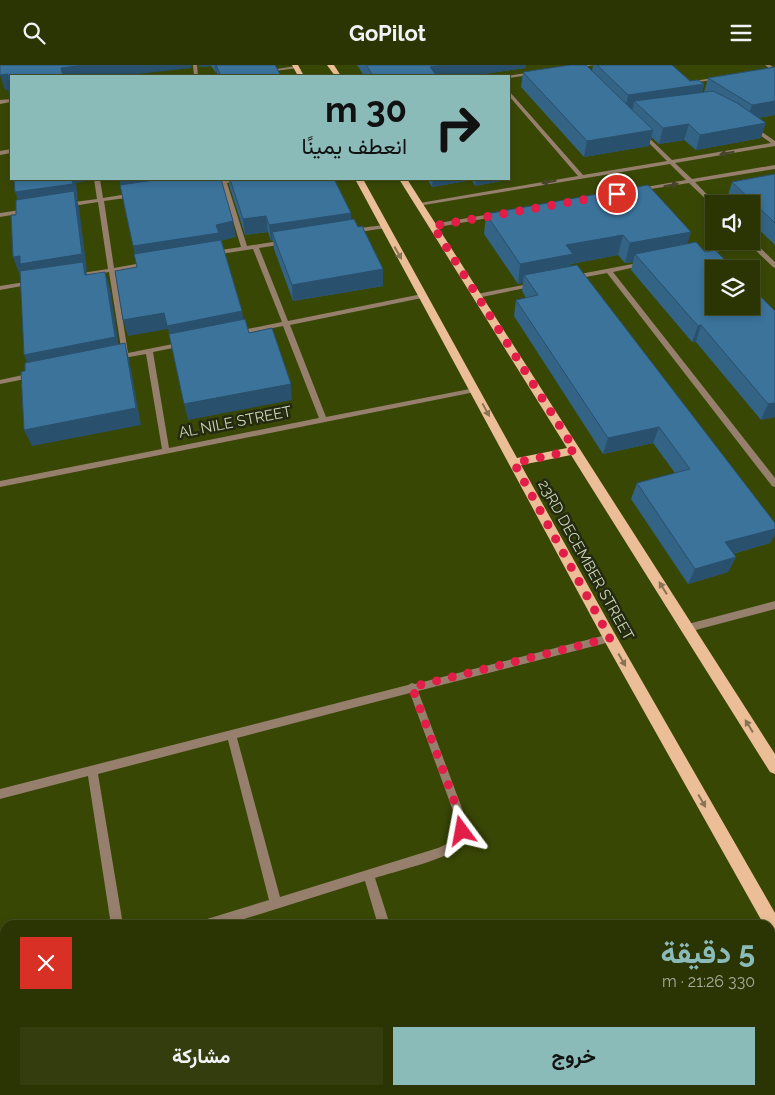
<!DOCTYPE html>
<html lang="ar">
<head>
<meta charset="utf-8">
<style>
  :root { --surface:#2b3504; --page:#333d0e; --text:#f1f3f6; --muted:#a6ab9a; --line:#475026; --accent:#8bbbb9 }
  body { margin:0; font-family:Raleway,Vazirmatn,sans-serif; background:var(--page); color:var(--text); direction:rtl; height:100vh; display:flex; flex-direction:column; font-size:19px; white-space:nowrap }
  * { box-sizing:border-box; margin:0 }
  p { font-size:16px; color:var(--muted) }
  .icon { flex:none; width:28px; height:28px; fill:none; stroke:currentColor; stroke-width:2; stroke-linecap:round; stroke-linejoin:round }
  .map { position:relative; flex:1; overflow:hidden; direction:ltr }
  .details { position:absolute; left:0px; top:855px; width:775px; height:175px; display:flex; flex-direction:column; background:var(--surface); border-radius:15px 15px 0 0; box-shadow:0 2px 8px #0003,0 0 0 1px var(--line); direction:rtl }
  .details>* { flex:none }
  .top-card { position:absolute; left:10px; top:10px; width:500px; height:105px; border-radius:0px; box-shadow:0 2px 8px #0003,0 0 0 1px var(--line); direction:rtl; background:#8bbbb9; color:#111; overflow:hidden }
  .fabs { position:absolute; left:705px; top:130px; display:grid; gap:10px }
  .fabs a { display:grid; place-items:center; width:55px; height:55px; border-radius:0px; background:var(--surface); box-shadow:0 2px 8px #0003,0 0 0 1px var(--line); font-size:25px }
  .pin { position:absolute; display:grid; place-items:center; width:42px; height:42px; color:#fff; margin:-21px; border:2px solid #fff; border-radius:50%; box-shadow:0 1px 5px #0007 }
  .me { position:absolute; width:55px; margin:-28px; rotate:347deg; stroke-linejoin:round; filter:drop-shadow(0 0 4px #0008) }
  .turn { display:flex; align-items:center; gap:18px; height:105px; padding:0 20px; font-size:22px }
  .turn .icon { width:65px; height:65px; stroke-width:2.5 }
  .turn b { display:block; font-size:35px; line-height:42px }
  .round { display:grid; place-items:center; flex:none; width:52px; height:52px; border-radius:0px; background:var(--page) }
  .head { display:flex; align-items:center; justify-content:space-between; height:85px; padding:0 20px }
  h1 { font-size:30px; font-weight:700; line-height:38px; color:var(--accent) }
  .cta { display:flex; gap:10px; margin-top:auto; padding:10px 20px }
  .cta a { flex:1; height:58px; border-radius:0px; background:var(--accent); color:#111; font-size:20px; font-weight:700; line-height:58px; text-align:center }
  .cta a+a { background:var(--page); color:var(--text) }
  header { display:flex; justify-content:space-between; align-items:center; height:65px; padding:0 20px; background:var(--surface); font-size:22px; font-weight:700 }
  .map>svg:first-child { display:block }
</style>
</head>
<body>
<header><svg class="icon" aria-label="menu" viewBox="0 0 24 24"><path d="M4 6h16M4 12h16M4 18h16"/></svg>GoPilot<svg class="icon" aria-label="search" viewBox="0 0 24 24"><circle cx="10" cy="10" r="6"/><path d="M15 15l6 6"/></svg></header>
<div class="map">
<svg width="775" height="1030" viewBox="0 0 775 1030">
  <rect width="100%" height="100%" fill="#394705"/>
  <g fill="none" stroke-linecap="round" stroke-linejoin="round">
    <g fill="#96806d" fill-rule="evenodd">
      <path d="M193,0H197L198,11H194Z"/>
      <path d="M580,0H594L576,3L574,2Z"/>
      <path d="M765,0H770L775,4V8Z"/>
      <path d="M296,1L298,2V3L266,7L264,6Z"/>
      <path d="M533,7H535V9L509,13V11H507Z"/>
      <path d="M719,12H721V14L690,18L688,17Z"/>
      <path d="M509,26L583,110L667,96L641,70V68L643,67L672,95L771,78L750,63L749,62L752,60L775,76V81L675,98L692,114L775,100V104L695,117L716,139H714V142L689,118L638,126L637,125L640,123L686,115L670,99L418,141L417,140L420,138L578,111L509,31Z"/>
      <path d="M11,34V37L0,39V35Z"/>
      <path d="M11,84V88L0,90V86Z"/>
      <path d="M94,114H100L103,133L133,128L136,130L133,132L104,136L114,203L147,197L150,199L147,201L115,206L128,288L183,277L186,279L183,281L153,287L169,383L319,353L283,261L238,270L235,268L238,266L282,257L253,184L214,190L211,188L214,186L241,182L222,119L210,121L207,119L221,116L220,114H226V115L248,114L245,116L227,118L247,181L285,175L288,177L285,179L259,183L288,256L422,229L425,231L422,233L290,260L326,352L475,323L479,325L475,327L0,422V416L162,384L146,289L118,294L114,292L116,290L122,289L109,207L76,213L73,211L76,209L108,204L98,137L67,142L64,140L67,138L97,134Z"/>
      <path d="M27,144L30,146L29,147L0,152V148Z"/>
      <path d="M497,148L500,150L499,151L433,163L430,161L433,159Z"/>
      <path d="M384,160L387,162L386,163L352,168L349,166L352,164Z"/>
      <path d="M751,174L775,197V203L773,202L750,180L705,189L702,187L705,185L751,176Z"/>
      <path d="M643,197L646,199L645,200L613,207L775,413V422L772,421L607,208L575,214L572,212L575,210Z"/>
      <path d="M31,216L34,218L33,219L0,225V221Z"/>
      <path d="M533,218L536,220L535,221L477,233L474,231L477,229Z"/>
      <path d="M32,308L36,310L35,312L0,319V315Z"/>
      <path d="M775,536V544L688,567L685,566L683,563L685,560L688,559Z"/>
      <path d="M610,569L613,570L615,573L613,576L610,577L418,626L466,754C467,763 467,772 462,780C452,793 393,807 375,813L390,860H378L365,816L225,860H201L203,856L207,854L269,835L228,675L98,709L123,860H111L88,711L0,734V724L408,620L412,618L415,619ZM410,628L456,754C457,772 455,776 438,783L280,832L237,673Z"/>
      <path d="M775,930V942L770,944V932Z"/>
      <rect x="134" y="1025" width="12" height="5"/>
      <path d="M427,1025H439L441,1030H429Z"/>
      <path d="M508,1025H530L527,1030H505Z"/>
      <path d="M583,1025H595L597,1030H585Z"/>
    </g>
    <g fill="#ebbe98" fill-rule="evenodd">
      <path d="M292,0H298L304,11H298Z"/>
      <path d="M327,0H334L341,11H335Z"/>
      <path d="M355,114H363L517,393L567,383L399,114H407L775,689V709L770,707L571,390L521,400L615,569L775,848V872L770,870V860H764L605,577Z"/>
    </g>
  </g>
  <g fill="#336385">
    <path d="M199,0H275L281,11H218L217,8H216L211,1L199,2Z"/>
    <path d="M357,0H526L525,3L469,11H364Z"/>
    <path d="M593,0H672L690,16L704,19L702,27H704L708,13L775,2V50L758,53L761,73L696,85L684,75L659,79L651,72L649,81L584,92L521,22L523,7L592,6Z"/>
    <path d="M775,109V180L751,157V139H733L727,133L732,117Z"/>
    <path d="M229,114H334L351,155L358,162L383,204V221L293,236L274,184L273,176H271L268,167L245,170L229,120Z"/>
    <path d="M427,114H501V116L475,121L472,115L432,122Z"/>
    <path d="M486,149L687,179L751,241L775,352L761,355L696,277H692L631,205L633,197L625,198L618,190L571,199V201L770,478L733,489L736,492L728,507L688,519L631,434L637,418L675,408L653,378L603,389L514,251L516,235L526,233L522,226L523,218L518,219L484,169Z"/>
  </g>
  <g fill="#29506c">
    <path d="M85,0H192L191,3L121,11H63L61,3Z"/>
    <path d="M199,0H211V1L199,2Z"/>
    <path d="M215,0H216L217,8H216Z"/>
    <path d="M443,0H526L525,3L469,11H430V2Z"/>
    <path d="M8,9L11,25H5L0,10Z"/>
    <path d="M704,19L700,35L634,36L633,44L625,45L628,30Z"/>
    <path d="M775,36V50L747,55L752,40Z"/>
    <path d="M766,58L761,73L696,85L700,70Z"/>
    <path d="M689,59L684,75L659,79L663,63Z"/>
    <path d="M653,65L649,81L584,92L587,76Z"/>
    <path d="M72,114H93L92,115L76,118L78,135H77L79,142L87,206H86L88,213L23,207L19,208L13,192L21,143L15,127Z"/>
    <path d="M119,114H219L123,128Z"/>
    <path d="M433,114H472V115L432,122Z"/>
    <path d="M476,114H501V116L475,121Z"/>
    <path d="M351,148L352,164L272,167L273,176H271L269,160Z"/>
    <path d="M266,151L268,167L245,170L243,154Z"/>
    <path d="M233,156L236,172L137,198L133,181Z"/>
    <path d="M691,167L685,187L635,189L633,197L625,198L630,178Z"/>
    <path d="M623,170L618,190L571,199L569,209L524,210L523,218L518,219L520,199L566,180Z"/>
    <path d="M383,204V221L293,236L292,220Z"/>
    <path d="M105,207L110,223L120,289L31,307L24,290Z"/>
    <path d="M242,246L245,263L171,278L168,264L128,271L123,255L164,248Z"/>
    <path d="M701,260L696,277H692L698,261Z"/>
    <path d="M125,278L129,294L141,360L32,381L24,365Z"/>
    <path d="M291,319L292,335L188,355L184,339Z"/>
    <path d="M775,338V352L761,355L768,339Z"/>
    <path d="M659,362L653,378L603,389L608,373Z"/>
    <path d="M775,464V470L770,478L718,493L725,477Z"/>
    <path d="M736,492L728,507L688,519L695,504Z"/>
  </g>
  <g fill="#3b739b" stroke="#29506c">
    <path d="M0,0H85L61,3L63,11H11V62L8,9L0,10Z"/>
    <path d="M216,0H275L281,11H221Z"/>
    <path d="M366,0H443L430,2L437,11H373Z"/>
    <path d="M570,0H586L653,65L587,76L523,7Z"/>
    <path d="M597,0H672L690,16L698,15L704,19L628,30Z"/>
    <path d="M775,2V36L752,40L708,13Z"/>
    <path d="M713,26L737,38L766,58L700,70L689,59L663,63L634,36Z"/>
    <path d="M775,109V158L732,117Z"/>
    <path d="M14,114H72L73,119L15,127Z"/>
    <path d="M161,114H221L233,156L216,160L219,168L133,181L120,120Z"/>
    <path d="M230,114H334L351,148L269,160L266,151L243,154Z"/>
    <path d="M648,120L691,167L630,178L623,170L566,180L573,189L520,199L486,149Z"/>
    <path d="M74,126L82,189L20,199V191L13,192L11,150H16V135Z"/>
    <path d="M354,154L358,162L362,161L383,204L292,220L272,167Z"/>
    <path d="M221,175L242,246L167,261L164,248L123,255L115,206L137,202L134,189Z"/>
    <path d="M696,177L705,187L715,185L734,204H714V241H751V222L775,246V338L768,339L701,260L698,261L635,189Z"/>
    <path d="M83,197L85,210L105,207L115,272L24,290L20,206Z"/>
    <path d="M577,200L775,458V464L725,477L736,492L695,504L637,418L690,404L659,362L608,373L516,235L538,230L524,210Z"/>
    <path d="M245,254L249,268L272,263L291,319L184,339L169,269Z"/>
    <path d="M125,278L136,343L24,365L21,307L25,306V298Z"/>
  </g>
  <defs><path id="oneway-solid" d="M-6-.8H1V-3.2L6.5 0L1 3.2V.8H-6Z" transform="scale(1.25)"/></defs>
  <g fill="#46442d">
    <use href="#oneway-solid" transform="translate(727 88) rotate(170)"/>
    <use href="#oneway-solid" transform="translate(549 117) rotate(171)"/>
    <use href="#oneway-solid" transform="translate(671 120) rotate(-10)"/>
  </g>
  <g fill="#887454">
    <use href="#oneway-solid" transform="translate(398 188) rotate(61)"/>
    <use href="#oneway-solid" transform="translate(486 345) rotate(62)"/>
    <use href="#oneway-solid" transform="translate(663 523) rotate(-122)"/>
    <use href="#oneway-solid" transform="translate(622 595) rotate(60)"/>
    <use href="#oneway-solid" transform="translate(749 661) rotate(-122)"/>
    <use href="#oneway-solid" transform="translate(702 736) rotate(60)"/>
  </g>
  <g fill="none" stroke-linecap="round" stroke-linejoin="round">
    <path stroke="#e11d48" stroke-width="9" stroke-dasharray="0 16.2" d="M462,766L461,754L412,622L610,573L514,398L575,385L433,161L617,129"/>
  </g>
  <g text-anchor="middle" stroke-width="5" stroke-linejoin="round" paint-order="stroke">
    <g font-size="15" fill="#cdd6b7" stroke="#242a11">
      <text transform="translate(235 357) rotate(-11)" y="5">AL NILE STREET</text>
      <text transform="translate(586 495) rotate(61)" y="5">23RD DECEMBER STREET</text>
    </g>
  </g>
</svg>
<div class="fabs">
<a><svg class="icon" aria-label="sound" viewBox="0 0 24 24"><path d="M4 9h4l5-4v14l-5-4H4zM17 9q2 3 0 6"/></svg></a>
<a><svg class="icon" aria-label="layers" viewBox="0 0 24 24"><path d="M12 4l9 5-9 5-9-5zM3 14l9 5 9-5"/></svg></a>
</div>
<div class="pin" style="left:617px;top:129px;background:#d93025"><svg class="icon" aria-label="arrive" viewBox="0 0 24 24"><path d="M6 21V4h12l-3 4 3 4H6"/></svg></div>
<svg class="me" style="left:462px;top:766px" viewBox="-20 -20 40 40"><path d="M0-17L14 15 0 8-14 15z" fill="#e11d48" stroke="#fff" stroke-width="4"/></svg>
<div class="top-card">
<div class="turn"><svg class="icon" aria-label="right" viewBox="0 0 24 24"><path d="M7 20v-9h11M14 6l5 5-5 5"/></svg><div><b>30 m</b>انعطف يمينًا</div></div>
</div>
<section class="details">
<div class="head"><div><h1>5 دقيقة</h1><p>330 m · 21:26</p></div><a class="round" style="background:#d93025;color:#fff"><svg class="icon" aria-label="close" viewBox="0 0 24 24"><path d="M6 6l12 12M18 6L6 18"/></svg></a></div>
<div class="cta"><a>خروج</a><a>مشاركة</a></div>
</section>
</div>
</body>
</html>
